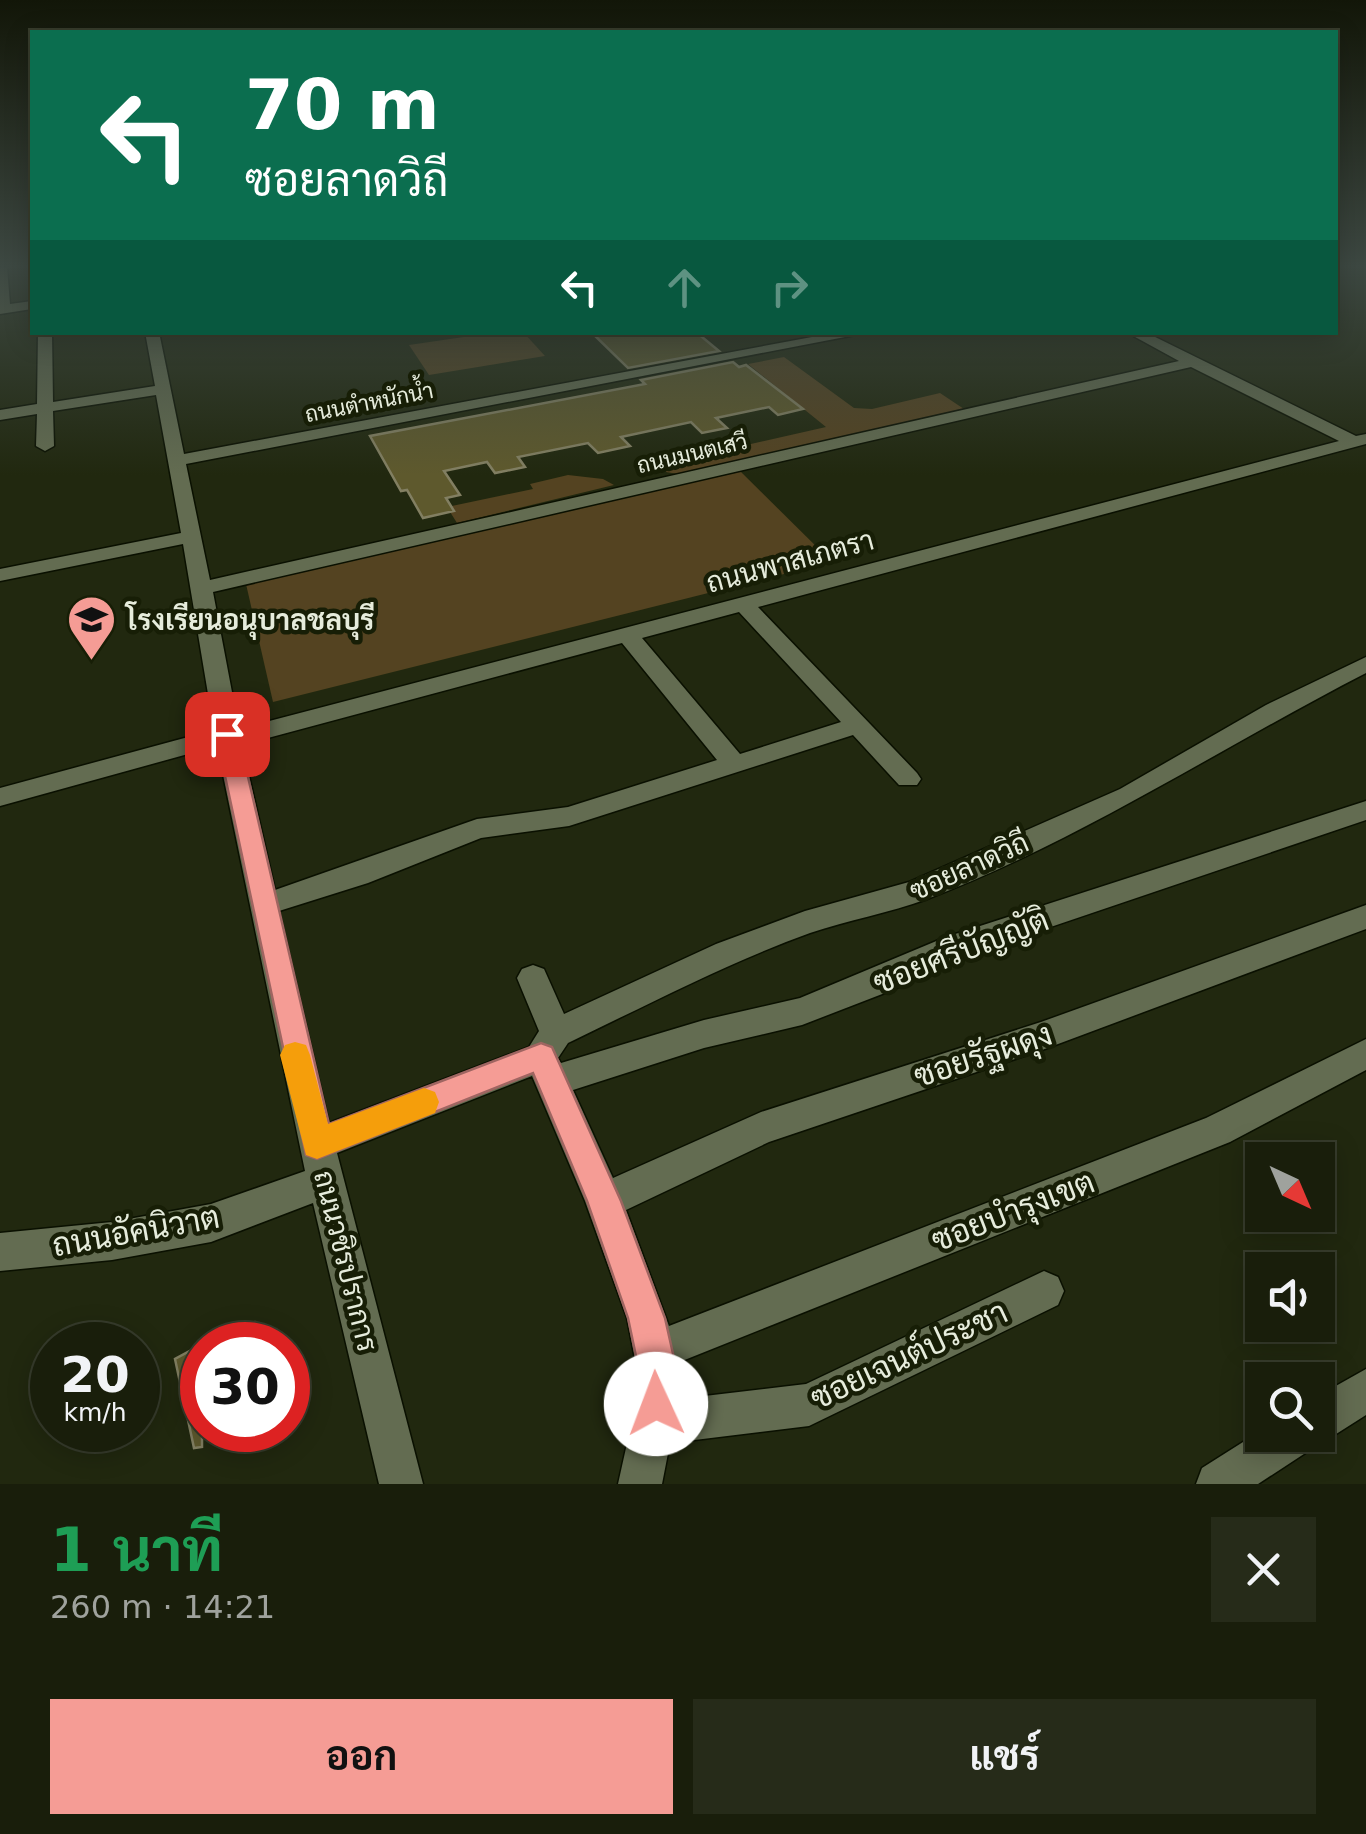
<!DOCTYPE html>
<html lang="th">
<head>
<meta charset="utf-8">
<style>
  :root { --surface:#191e0b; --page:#262b19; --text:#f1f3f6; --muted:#9fa29d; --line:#373c2c; --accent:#f59c95 }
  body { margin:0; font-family:"DejaVu Sans",Sarabun,sans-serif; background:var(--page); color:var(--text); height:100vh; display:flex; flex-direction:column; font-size:38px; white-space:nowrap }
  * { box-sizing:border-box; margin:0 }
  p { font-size:32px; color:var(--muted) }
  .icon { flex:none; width:55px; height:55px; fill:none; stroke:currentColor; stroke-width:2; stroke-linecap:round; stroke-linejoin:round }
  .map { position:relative; height:1484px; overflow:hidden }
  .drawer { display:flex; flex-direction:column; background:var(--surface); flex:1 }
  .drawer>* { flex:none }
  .banner { position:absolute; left:30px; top:30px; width:1308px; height:305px; border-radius:0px; box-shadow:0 5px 25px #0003,0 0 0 2px var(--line); background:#0b6e4f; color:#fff; overflow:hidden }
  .needle { width:65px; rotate:136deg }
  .controls { position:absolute; left:1245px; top:1142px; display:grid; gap:20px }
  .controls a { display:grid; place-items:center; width:90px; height:90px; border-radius:0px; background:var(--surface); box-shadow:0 5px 25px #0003,0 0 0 2px var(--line); font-size:50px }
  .speed { position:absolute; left:30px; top:1322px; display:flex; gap:20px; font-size:50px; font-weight:700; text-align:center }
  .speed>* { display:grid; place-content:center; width:130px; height:130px; border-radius:50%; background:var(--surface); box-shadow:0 5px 25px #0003,0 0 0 2px var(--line); line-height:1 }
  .speed small { font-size:25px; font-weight:400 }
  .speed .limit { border:15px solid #d22; background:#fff; color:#111 }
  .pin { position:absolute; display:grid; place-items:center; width:85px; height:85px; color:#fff; margin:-42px; border-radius:20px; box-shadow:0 5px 15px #0006 }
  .me { position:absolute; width:110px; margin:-55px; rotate:358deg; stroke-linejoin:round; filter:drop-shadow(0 0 8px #0008) }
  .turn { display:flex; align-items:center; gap:35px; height:210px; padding:0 50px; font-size:45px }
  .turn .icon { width:130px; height:130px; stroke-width:2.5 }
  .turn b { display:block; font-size:70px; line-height:85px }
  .lanes { display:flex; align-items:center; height:95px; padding:0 50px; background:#0003; justify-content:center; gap:50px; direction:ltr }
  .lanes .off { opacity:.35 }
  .round { display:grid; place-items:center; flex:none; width:105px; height:105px; border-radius:0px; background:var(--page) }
  .headline { display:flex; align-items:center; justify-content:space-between; height:170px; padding:0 50px }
  h1 { font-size:60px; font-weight:700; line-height:75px; color:#1e9e55 }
  .button { display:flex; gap:20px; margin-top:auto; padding:20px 50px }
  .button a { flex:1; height:115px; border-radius:0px; background:var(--accent); color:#111; font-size:40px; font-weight:700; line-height:115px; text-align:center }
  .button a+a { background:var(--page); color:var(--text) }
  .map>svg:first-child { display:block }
</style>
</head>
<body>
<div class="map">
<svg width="1366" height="1484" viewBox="0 0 1366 1484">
  <rect width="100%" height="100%" fill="#21280f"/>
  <g fill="#544321">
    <path d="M491,333H524L545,356L429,375L409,345Z"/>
    <path d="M784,357L854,408L872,409L940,393L964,409L678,474L666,472L677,452L691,448L720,451L826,427L748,364Z"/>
    <path d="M740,471L832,562L273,702L246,584Z"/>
    <path d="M568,475L603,479L614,485L457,523L447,507L533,489L530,484Z"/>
  </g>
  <g fill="#5e592d" stroke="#827f62" stroke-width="2.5">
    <path d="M591,332H696L719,351L628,368Z"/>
    <path d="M733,362L739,367L746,365L803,409L778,415L769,407L716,418L727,428L702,433L691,422L621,437L630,446L598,453L588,443L518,457L525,467L495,473L487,462L444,471L460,495L446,498L454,511L423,518L407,490L401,491L370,436L645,384L641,380Z"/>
    <path d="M255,1322L293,1345H202V1447L194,1448L175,1359L238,1325Z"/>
  </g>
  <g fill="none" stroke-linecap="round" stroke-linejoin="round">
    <defs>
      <g id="minor">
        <path d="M0,267H7L10,304L32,301V309L0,314Z"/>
        <path d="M38,332H52L53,402L155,386L145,332H159L184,454L839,332H871L186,464L210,580L1179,361L1126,332H1145L1356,436L1366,434V444L758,607L917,773L921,779L917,785H899L853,735L569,826L481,838L368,883L279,911L329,1123L529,1047L539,1031L517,978L522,969L533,965L544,969L564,1014L716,944L805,911L909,882L1120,789L1266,705L1366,657V673C1220,748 1081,840 927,899C889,913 848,920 810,933C727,963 647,1005 568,1043L558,1058L561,1063L704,1020L800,998L946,937L1366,801V820L968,955L890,991L802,1025L704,1048L573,1090L613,1178L761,1112L1041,1022L1366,905V929L1042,1050L769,1142L626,1210L669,1326L1206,1118L1366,1039V1070L1230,1142L677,1363L682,1385L679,1399L806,1384L1044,1271L1058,1277L1064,1291L1058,1305L809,1426L670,1443L662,1484H618L640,1385L627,1318L585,1201L532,1076L337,1153L423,1484H379L313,1203L211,1242L112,1260L0,1271V1233L112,1222L211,1204L305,1171L217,746L0,806V788L214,730L183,544L0,581V569L181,533L156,395L53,411L54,446L45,451L36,446L37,414L0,420V410L37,404ZM1191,367L1339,441L239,729L213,592ZM739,612L841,722L740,754L642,638ZM622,643L717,760L568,807L477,819L275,890L242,745Z"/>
        <path d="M1366,1369V1415L1333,1436L1314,1441L1310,1450L1258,1484H1196L1202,1468L1262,1430V1435H1318V1396Z"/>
      </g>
    </defs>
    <use href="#minor" stroke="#0a1000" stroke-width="3"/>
    <use href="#minor" fill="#636c51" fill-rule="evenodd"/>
  </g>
  <linearGradient id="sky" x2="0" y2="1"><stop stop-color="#121608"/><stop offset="0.56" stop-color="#3d4842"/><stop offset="1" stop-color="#3d4842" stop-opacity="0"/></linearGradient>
  <rect width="1366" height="475" fill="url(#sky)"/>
  <path fill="#f59c95" stroke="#9f6561" stroke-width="2.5" d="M227,727L238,734L329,1124L541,1043L552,1047L621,1201L665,1318L680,1385L670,1418L656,1424L643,1418L637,1404L642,1385L628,1318L587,1201L533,1073L317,1159L306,1155L216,734Z"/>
  <path fill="#f59e0b" d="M295,1042L306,1045L310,1055L328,1124L424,1088L435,1092L439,1102L435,1113L317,1159L306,1155L280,1055L285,1045Z"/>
  <defs>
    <symbol id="school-pin" viewBox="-11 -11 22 30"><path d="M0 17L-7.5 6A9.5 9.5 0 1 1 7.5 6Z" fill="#f59c95" stroke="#171e06"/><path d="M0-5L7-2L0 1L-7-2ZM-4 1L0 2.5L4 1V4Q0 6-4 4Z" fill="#111"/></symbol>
  </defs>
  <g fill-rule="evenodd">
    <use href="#school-pin" x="64" y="592" width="55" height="75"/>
  </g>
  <g text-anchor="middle" stroke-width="9" stroke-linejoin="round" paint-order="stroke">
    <g font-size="22" fill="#e6ecdc" stroke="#171e06">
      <text transform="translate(369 402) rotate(-11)" y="8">ถนนตำหนักน้ำ</text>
      <text transform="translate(692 453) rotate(-13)" y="8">ถนนมนตเสวี</text>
    </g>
    <g font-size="28" fill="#e6ecdc" stroke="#171e06">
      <text transform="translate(790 561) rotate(-15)" y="10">ถนนพาสเภตรา</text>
      <text transform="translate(969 866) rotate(-24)" y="10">ซอยลาดวิถี</text>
      <text transform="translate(346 1261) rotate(76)" y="10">ถนนวชิรปราการ</text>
    </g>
    <g font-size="28" font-weight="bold" fill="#e6ecdc" stroke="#171e06" text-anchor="start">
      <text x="126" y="630">โรงเรียนอนุบาลชลบุรี</text>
    </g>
    <g font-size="32" fill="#e6ecdc" stroke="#171e06">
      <text transform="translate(961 951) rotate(-21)" y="11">ซอยศรีบัญญัติ</text>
      <text transform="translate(983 1055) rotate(-18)" y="11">ซอยรัฐผดุง</text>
      <text transform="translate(1013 1211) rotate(-21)" y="11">ซอยบำรุงเขต</text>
      <text transform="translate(136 1231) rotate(-10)" y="11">ถนนอัคนิวาต</text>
      <text transform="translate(909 1355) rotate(-25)" y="11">ซอยเจนต์ประชา</text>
    </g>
  </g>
</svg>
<div class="controls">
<a><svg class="needle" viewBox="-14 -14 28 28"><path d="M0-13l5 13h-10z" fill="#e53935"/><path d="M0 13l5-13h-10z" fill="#9fa29d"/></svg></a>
<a><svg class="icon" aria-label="sound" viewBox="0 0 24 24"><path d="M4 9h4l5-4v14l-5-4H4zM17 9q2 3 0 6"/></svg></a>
<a><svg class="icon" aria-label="search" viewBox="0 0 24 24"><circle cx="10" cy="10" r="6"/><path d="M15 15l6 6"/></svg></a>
</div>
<div class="speed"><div>20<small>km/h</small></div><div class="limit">30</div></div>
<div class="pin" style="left:227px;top:734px;background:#d93025"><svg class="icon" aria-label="arrive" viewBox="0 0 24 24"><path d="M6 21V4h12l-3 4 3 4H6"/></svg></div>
<svg class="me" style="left:656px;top:1404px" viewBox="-20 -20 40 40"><circle r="19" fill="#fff"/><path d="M0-13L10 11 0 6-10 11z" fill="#f59c95"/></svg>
<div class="banner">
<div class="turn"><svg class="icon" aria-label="left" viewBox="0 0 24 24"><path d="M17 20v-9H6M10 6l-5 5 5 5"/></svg><div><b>70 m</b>ซอยลาดวิถี</div></div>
<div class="lanes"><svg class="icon" aria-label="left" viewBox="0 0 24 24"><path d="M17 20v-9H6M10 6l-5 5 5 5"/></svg><svg class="icon off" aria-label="ahead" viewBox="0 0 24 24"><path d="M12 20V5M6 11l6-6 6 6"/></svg><svg class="icon off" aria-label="right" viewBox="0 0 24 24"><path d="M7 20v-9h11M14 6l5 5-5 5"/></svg></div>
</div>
</div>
<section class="drawer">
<div class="headline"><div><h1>1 นาที</h1><p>260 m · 14:21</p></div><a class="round"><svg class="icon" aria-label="close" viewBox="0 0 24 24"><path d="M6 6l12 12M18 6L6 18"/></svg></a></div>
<div class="button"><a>ออก</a><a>แชร์</a></div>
</section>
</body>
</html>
